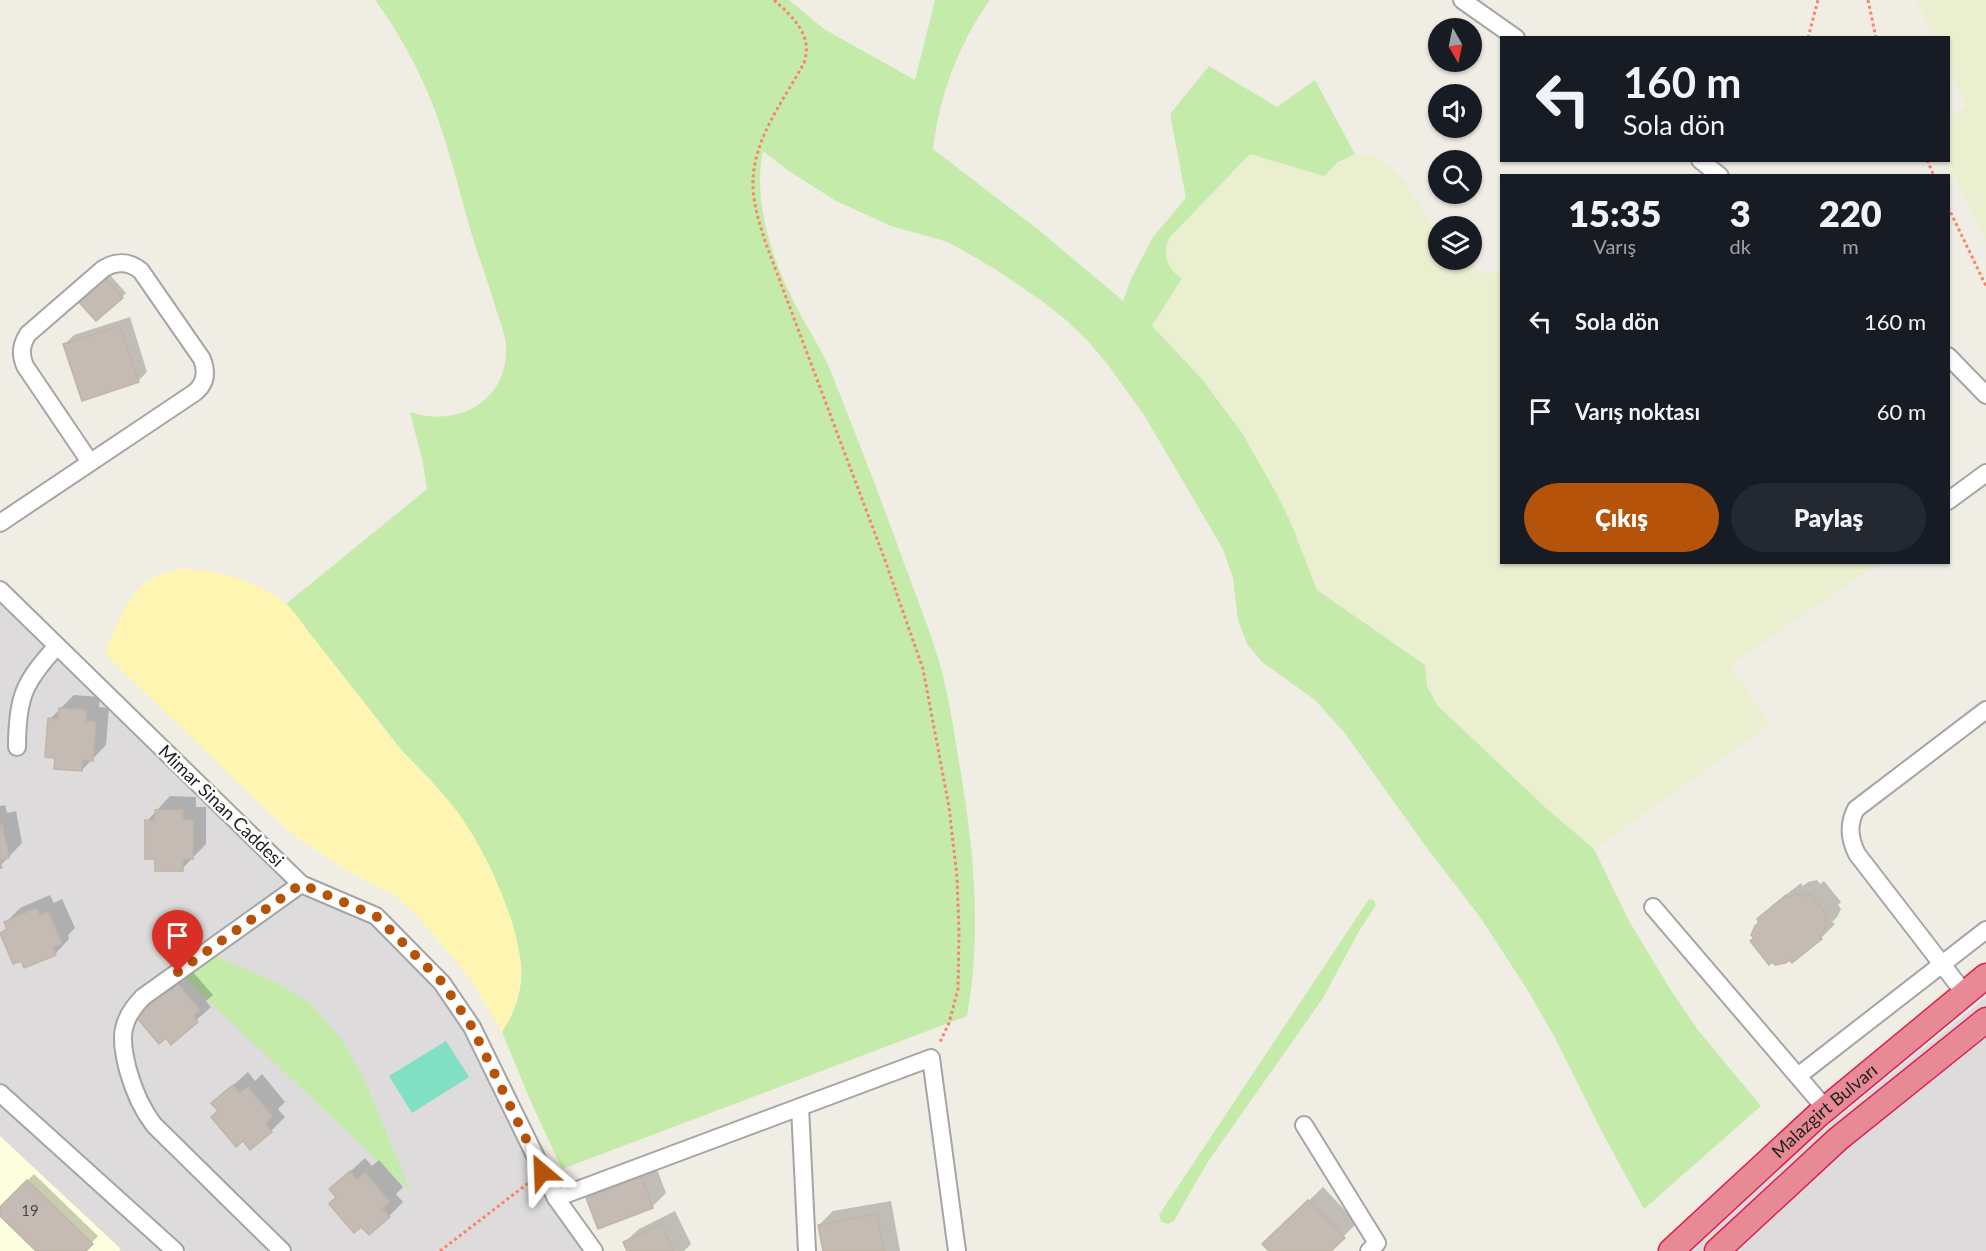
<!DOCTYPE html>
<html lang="tr">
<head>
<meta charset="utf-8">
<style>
  :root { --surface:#171b24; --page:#242831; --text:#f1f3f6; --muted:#9ea1a6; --accent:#b45309 }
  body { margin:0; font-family:Lato,sans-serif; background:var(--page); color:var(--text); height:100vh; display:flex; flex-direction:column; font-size:22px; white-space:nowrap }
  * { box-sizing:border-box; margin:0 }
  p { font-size:20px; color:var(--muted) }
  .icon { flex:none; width:33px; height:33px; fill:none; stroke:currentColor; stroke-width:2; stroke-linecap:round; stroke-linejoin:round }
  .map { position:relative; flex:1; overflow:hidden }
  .details { position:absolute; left:1500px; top:174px; width:450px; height:390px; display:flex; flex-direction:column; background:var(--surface); border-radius:0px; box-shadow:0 2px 4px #0004 }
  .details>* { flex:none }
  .guide { position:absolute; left:1500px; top:36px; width:450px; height:126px; border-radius:0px; box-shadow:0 2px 4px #0004; background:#171b24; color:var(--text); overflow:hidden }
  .needle { width:39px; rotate:171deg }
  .buttons { position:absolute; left:1428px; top:18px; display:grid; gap:12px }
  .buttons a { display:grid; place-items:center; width:54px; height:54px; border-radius:50%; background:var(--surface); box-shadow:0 2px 4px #0004; font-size:30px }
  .pin { position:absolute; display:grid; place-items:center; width:51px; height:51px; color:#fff; margin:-62px -26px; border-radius:50% 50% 50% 0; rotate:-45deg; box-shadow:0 0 6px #0007 }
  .pin .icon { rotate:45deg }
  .me { position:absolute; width:66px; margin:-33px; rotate:334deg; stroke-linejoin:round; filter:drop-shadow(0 0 4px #0008) }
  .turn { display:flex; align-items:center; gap:21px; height:126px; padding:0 24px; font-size:27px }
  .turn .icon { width:78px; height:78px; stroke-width:2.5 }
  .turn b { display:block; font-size:42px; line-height:51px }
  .eta { display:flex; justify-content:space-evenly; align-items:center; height:102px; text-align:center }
  .eta b { font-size:36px; font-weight:800; line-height:42px }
  .button { display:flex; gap:12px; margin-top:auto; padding:12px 24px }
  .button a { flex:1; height:69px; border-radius:36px; background:var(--accent); color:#fff; font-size:24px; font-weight:800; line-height:69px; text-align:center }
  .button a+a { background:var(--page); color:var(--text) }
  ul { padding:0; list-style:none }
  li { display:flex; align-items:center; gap:18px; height:90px; padding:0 24px }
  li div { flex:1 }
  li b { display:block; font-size:22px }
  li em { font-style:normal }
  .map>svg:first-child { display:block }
</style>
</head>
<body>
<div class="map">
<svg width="1986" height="1251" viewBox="0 0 1986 1251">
  <rect width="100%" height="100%" fill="#f0ede4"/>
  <g fill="#dddbdb">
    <path d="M0,584L289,870L339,897L431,970L593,1251H0Z"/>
    <path d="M1986,997V1251H1689L1792,1155Z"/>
  </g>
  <path fill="#fcffde" d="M0,1136L121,1249L119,1251H0Z"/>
  <g fill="#eaefcf">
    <path d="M1916,0H1986V242L1947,161L1949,117L1966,107L1949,70L1948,38L1934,37Z"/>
    <path d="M1250,153L1324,175L1346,157L1363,154L1379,158L1405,181L1438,235V260H1465L1483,274L1501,270V384L1496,392L1501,387L1502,562L1880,563L1730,665L1770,725L1594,849L1547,809L1437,705L1427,686L1424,665L1317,590L1291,523L1223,406L1202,379L1152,326L1181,279L1175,274L1167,263L1166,249L1170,237Z"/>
  </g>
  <g fill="#c4eba9">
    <path d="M375,0H789L824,29L915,80L935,0H990C958,45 940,94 933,149L1040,231L1123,301L1131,279L1153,237L1186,198L1170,114L1209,66L1277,107L1315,80L1355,154L1338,162L1324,176L1250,154L1170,237C1162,253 1166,269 1182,278L1152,326L1202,379L1242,433L1275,491L1291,523L1317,590L1425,665L1427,686L1437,705L1547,809L1594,849L1629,921L1670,989L1698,1030L1761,1106L1644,1209L1603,1134L1554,1036L1527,989L1480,917L1427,848L1344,732L1315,700L1262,662L1247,644L1238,620L1233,578L1223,549L1144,415L1108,365L1088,341L1066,320L1042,301L995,269L948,242L891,226L836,201L786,169L763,151C752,203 773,262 797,308C808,330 822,349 831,372C856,435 881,499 904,563C916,595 929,628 939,661C949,696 954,732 960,768C974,850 982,933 967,1016L562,1169L528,1095L502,1032C512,1016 519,1000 521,981C523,962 517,944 512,926C493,858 455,801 404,753L286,604L427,489L423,463L410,412C457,428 507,402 506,349C506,335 500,322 496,309C490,289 483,268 476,248C463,207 454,166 440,125C425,80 403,38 375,0Z"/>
    <path d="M1369,899L1374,900L1376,905L1359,931L1323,998L1207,1163L1174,1221L1168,1224L1161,1222L1159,1215Z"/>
    <path d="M183,942L273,981L310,1003L341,1038L365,1080L410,1191L163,958Z"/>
  </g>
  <path fill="#fff5b3" d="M179,569C214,568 258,581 285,603C295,611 303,625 311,635C332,661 352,687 373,714C383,727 393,741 404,753C421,772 440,789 456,810C485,848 523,929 521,977C520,997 513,1015 502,1032L471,980L452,956L416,915L396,896L341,867L294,835L257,801L105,654C122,613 129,579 179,569Z"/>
  <path fill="#81e0c3" d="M446,1041L469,1077L412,1113L389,1076Z"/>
  <g fill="#0003">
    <path d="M109,274L126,293L122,297L84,296Z"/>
    <path d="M130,317L147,372L138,381L65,344L74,335Z"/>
    <path d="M74,695L100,697L99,707L109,708L106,745L82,770L57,757L50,719Z"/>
    <path d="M170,796L196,797V807H206V844L182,869L156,858L147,821Z"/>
    <path d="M5,805L7,813L16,811L22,843L0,866V806Z"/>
    <path d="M1817,880L1820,884L1824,881L1841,902L1838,905L1841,909L1837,917L1832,922L1835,924L1821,938L1790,958L1755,938L1761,922L1759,919L1773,905L1801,883L1803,886L1808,882Z"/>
    <path d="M50,895L54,903L62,899L75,928L68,935L69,939L56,953L25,966L1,933L8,927L6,922L20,908Z"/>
    <path d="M180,970L185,977L192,971L213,995L206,1001L211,1007L171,1043L166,1036L139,1018Z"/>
    <path d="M248,1072L255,1081L262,1074L285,1102L278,1109L285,1117L271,1131L220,1110L213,1103Z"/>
    <path d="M365,1158L372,1166L379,1160L403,1187L396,1194L403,1202L389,1216L337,1197L331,1189Z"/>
    <path d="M655,1164L666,1193L652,1207L588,1198L602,1184Z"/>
    <path d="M34,1174L98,1236L84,1251H38L0,1214V1209Z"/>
    <path d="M1323,1187L1357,1223L1329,1251H1271L1264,1244Z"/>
    <path d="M891,1201L900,1251H824L819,1225L833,1211Z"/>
    <path d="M675,1211L691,1244L684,1251H629L625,1242L639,1229Z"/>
  </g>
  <g fill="#c4bcb4" stroke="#c2b4a6" stroke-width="1.5">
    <path d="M104,277L123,298L96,321L77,300Z"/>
    <path d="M120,326L139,382L82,401L63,344Z"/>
    <path d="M59,708L86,710V721L96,722L93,761L83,760L82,771L54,769L55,758L45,757L48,718L58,719Z"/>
    <path d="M155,810H183V820H193V859H183V871H155V859H145V820L155,821Z"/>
    <path d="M2,824L9,858L0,860L2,868H0V825Z"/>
    <path d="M1803,893L1806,897L1810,894L1828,917L1825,920L1827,923L1823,933L1819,936L1822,939L1792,963L1790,960L1785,963L1775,965L1772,962L1769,965L1750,941L1754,938L1751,935L1755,926L1759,922L1757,919L1786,895L1789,898L1793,895Z"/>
    <path d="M36,908L40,915L48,912L62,943L53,947L56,955L24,968L21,961L13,964L0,933L7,929L4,922Z"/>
    <path d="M165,983L171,990L178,984L200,1010L193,1016L198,1022L171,1045L166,1038L159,1044L137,1018L144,1012L138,1006Z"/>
    <path d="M233,1085L240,1093L248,1087L273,1117L265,1123L272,1132L250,1150L243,1141L236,1147L211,1117L218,1111L211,1103Z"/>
    <path d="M350,1171L357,1179L365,1172L390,1202L382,1208L390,1217L369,1235L361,1227L354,1233L329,1204L336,1197L329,1189Z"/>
    <path d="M641,1177L653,1208L598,1229L586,1198Z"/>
    <path d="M27,1180L93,1244L86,1251H36L0,1216V1207Z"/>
    <path d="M1308,1200L1345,1238L1331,1251H1269L1262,1244Z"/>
    <path d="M877,1214L884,1251H823L818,1225Z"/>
    <path d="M661,1224L674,1251H627L623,1242Z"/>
  </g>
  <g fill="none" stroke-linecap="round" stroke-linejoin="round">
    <defs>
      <g id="minor">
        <path d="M1462,0L1516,38"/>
        <path d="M1700,160L1720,176"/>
        <path d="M1948,356L1986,395"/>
        <path d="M1948,501L1986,473"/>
        <path d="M0,523L194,393C206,384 207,372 202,359L141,271C129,261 116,261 103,269L28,334C21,345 20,354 25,366L90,462"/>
        <path d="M0,590L301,884L376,916L442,983L472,1027L556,1198L594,1251"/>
        <path d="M17,747C17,697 24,682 57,646"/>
        <path d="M1653,907L1825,1108"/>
        <path d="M1965,994L1857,854C1849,838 1848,824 1856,809L1986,710"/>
        <path d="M1798,1076L1986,930"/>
        <path d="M0,1093L175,1251"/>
        <path d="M800,1107L807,1251"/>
        <path d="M1304,1125L1377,1243L1369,1251"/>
        <path d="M556,1198L931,1058L957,1251"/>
        <path d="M282,1251L154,1125C141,1108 134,1092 128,1070C120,1040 119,1021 143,997L301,884"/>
      </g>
      <g id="highway">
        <path id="s1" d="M1671,1251L1818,1115L1986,976"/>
        <path d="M1717,1251L1838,1139L1986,1020"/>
      </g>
    </defs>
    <use href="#minor" stroke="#a5a5a5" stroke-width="20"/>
    <use href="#highway" stroke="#de2153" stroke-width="27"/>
    <g stroke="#fc8368" stroke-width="3" stroke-dasharray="3 3" stroke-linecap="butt">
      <path d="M774,0C794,18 813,35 804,63C780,107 744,150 755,204C757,217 762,231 766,244L885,560L923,669L949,807L957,877L959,932L958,989L949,1023L939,1044"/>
      <path d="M1868,0L1876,38"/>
      <path d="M1808,38L1818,0"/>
      <path d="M1927,160L1934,176"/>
      <path d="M1948,207L1986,286"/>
      <path d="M440,1251L531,1181"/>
    </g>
    <use href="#minor" stroke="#fff" stroke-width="16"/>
    <use href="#highway" stroke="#e88a95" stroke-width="24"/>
  </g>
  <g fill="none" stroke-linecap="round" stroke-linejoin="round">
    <path stroke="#b45309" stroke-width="10" stroke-dasharray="0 18" d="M178,972L301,884L376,916L442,982L472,1027L542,1172"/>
  </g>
  <g text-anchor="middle" stroke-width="5" stroke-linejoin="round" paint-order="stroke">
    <g font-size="15" fill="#484644">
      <text x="30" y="1216">19</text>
    </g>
    <g font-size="18" fill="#1e1e1e" stroke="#fff">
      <text transform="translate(221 806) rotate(44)" y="6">Mimar Sinan Caddesi</text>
      <text dy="6" stroke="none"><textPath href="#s1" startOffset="208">Malazgirt Bulvarı</textPath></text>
    </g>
  </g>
</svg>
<div class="buttons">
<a><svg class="needle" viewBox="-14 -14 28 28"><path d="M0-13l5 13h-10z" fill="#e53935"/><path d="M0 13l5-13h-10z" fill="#9ea1a6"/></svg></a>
<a><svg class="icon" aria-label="sound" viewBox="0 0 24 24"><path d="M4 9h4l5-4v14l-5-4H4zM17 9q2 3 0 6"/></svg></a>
<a><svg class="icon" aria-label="search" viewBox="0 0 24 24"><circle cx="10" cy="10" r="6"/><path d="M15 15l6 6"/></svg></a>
<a><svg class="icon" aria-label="layers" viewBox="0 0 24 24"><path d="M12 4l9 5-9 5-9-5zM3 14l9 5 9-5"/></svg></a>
</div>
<div class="pin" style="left:178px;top:972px;background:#d93025"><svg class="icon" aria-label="arrive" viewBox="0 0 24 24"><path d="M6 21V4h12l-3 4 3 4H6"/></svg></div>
<svg class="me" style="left:542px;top:1172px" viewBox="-20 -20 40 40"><path d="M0-17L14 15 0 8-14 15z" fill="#b45309" stroke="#fff" stroke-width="4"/></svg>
<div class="guide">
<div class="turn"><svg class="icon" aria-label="left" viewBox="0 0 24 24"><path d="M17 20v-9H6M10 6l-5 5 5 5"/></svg><div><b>160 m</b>Sola dön</div></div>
</div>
<section class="details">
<div class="eta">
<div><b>15:35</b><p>Varış</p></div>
<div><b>3</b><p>dk</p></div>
<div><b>220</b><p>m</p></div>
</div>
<ul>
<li><svg class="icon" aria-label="left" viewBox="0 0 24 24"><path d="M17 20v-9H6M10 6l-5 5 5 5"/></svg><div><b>Sola dön</b></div><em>160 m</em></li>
<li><svg class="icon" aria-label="arrive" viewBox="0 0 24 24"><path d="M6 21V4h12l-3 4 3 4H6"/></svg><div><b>Varış noktası</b></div><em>60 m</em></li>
</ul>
<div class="button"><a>Çıkış</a><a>Paylaş</a></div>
</section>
</div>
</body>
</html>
